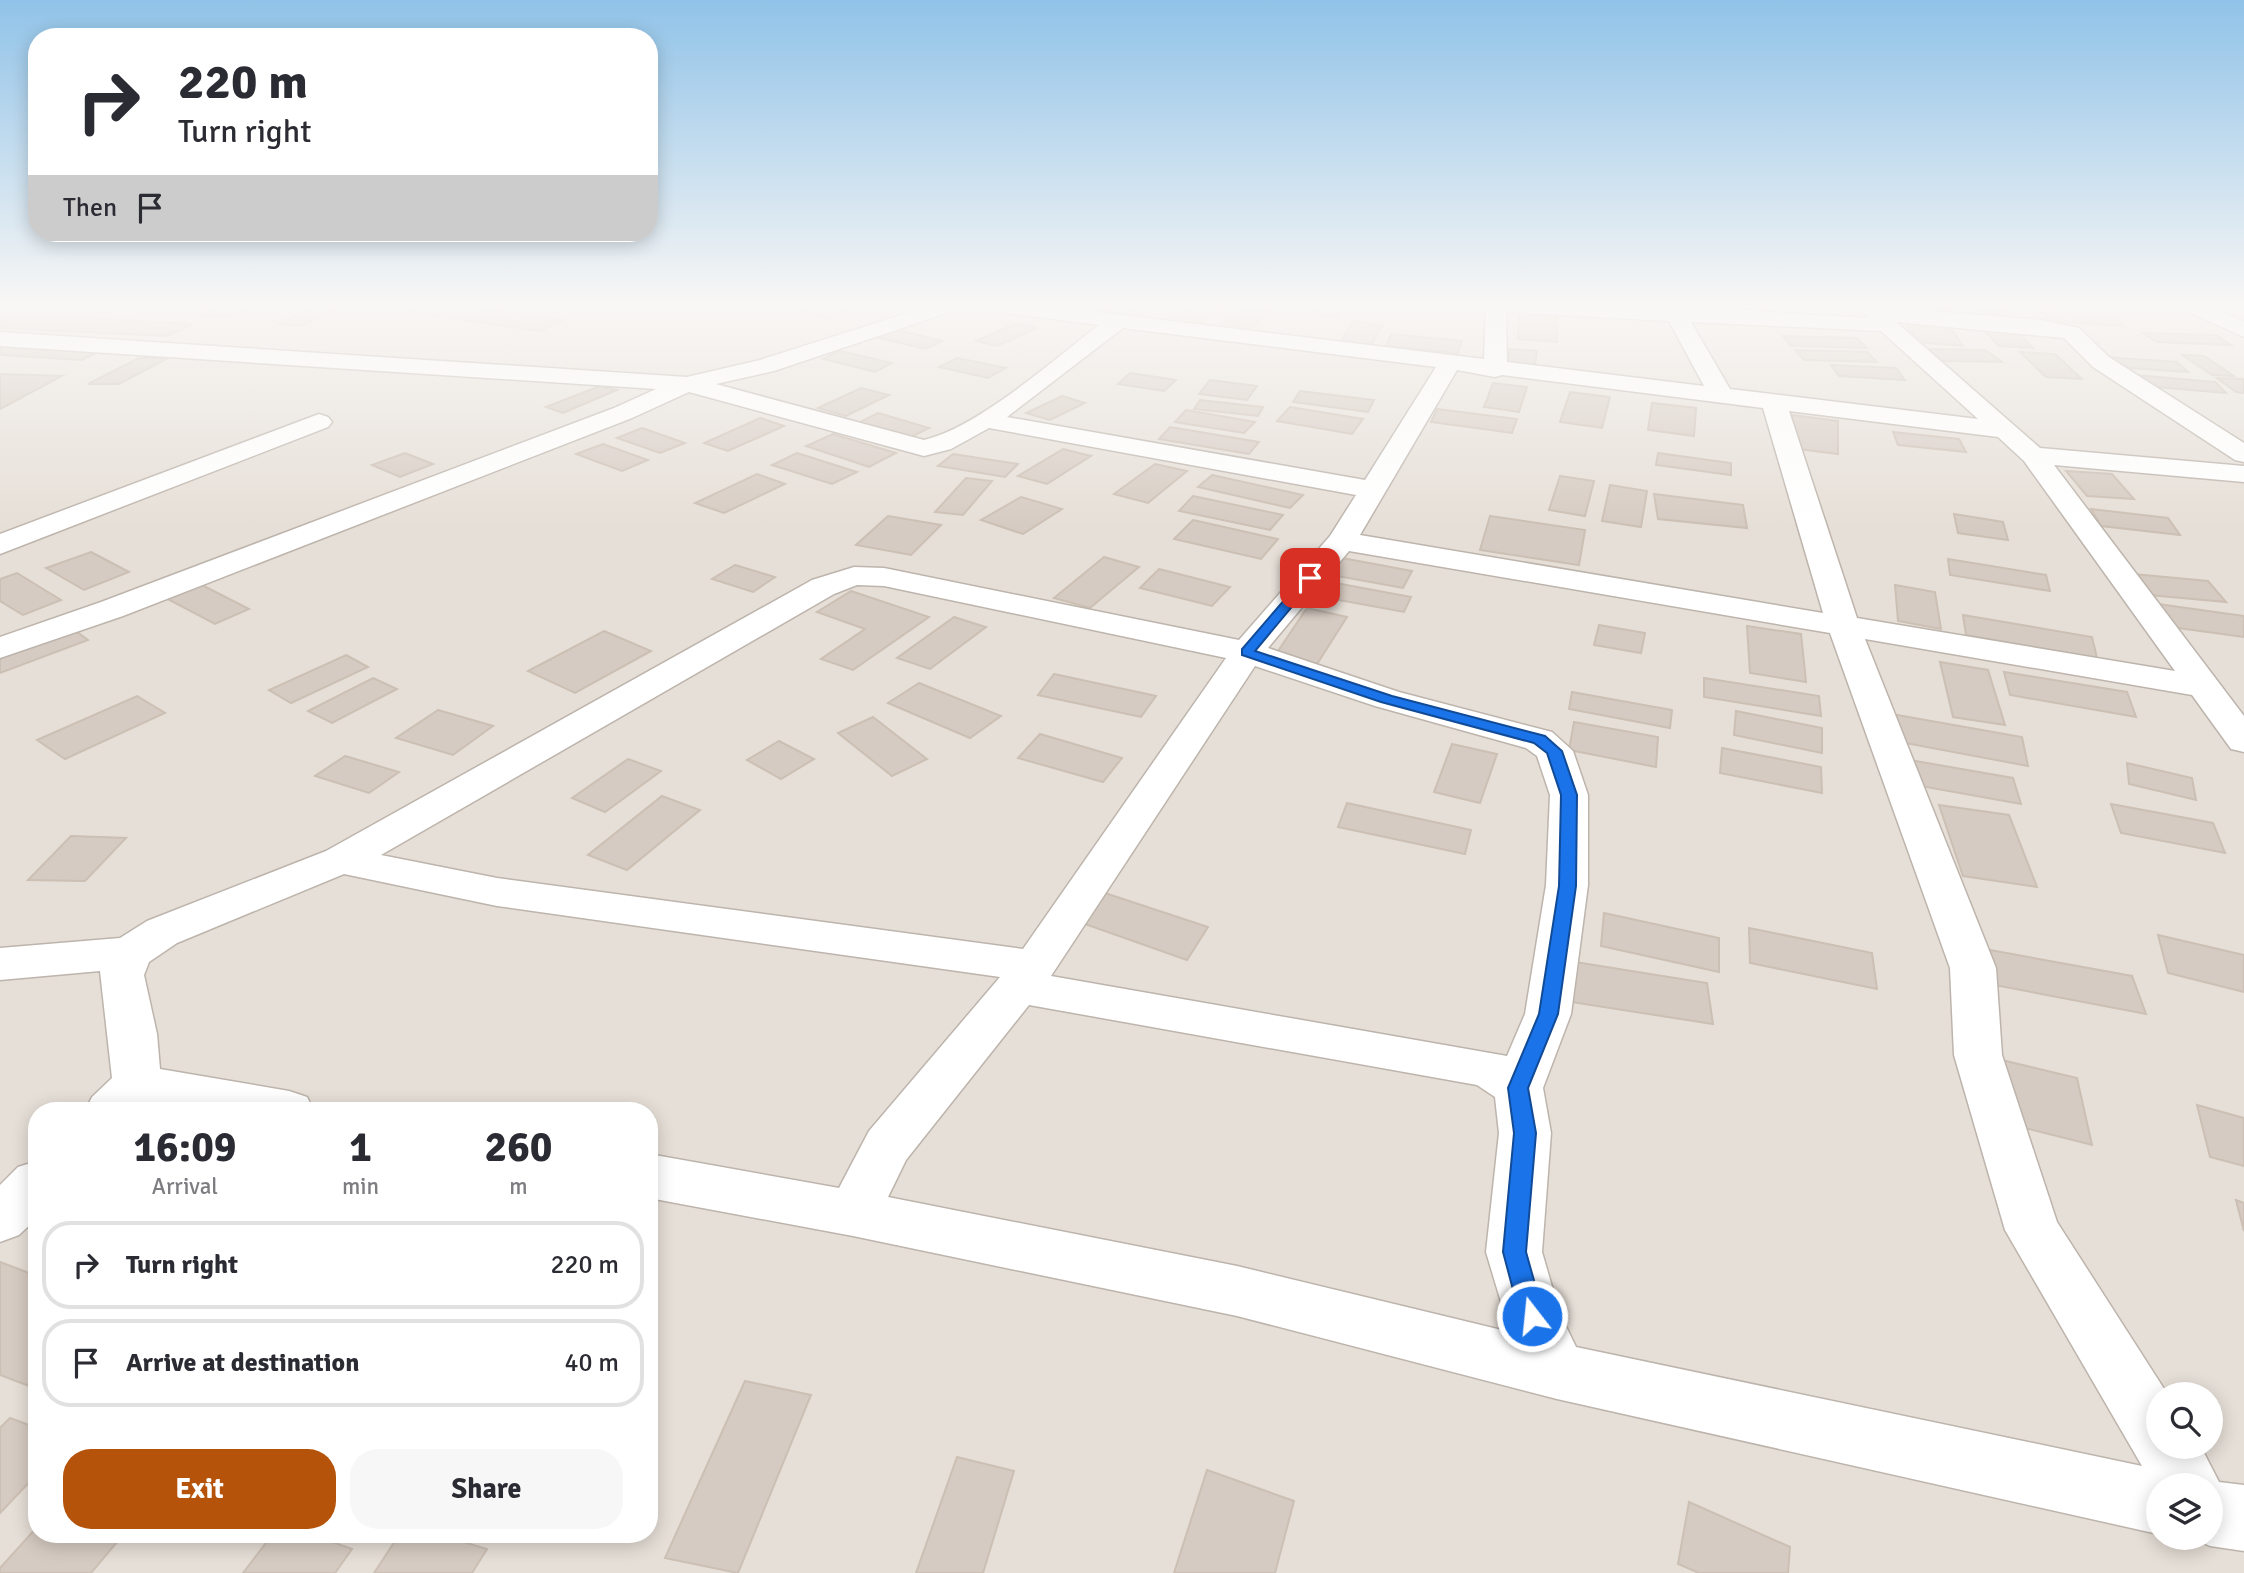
<!DOCTYPE html>
<html lang="en">
<head>
<meta charset="utf-8">
<style>
  :root { --surface:#fff; --page:#f7f7f7; --text:#2b2b33; --muted:#7c7c81; --line:#e1e1e2; --accent:#b45309 }
  body { margin:0; font-family:Signika,sans-serif; background:var(--page); color:var(--text); height:100vh; display:flex; flex-direction:column; font-size:26px; white-space:nowrap }
  * { box-sizing:border-box; margin:0 }
  p { font-size:23px; color:var(--muted) }
  .icon { flex:none; width:38px; height:38px; fill:none; stroke:currentColor; stroke-width:2; stroke-linecap:round; stroke-linejoin:round }
  .map { position:relative; flex:1; overflow:hidden }
  .drawer { position:absolute; left:28px; top:1102px; width:630px; height:441px; display:flex; flex-direction:column; background:var(--surface); border-radius:28px; box-shadow:0 4px 18px #0003 }
  .drawer>* { flex:none }
  .hud { position:absolute; left:28px; top:28px; width:630px; height:214px; border-radius:28px; box-shadow:0 4px 18px #0003; background:#fff; color:var(--text); overflow:hidden }
  .fabs { position:absolute; left:2146px; top:1382px; display:grid; gap:14px }
  .fabs a { display:grid; place-items:center; width:77px; height:77px; border-radius:50%; background:var(--surface); box-shadow:0 4px 18px #0003; font-size:35px }
  .pin { position:absolute; display:grid; place-items:center; width:60px; height:60px; color:#fff; margin:-30px; border-radius:14px; box-shadow:0 4px 10px #0006 }
  .me { position:absolute; width:77px; margin:-38px; rotate:344deg; stroke-linejoin:round; filter:drop-shadow(0 0 5px #0008) }
  .turn { display:flex; align-items:center; gap:24px; height:147px; padding:0 35px; font-size:32px }
  .turn .icon { width:91px; height:91px; stroke-width:2.5 }
  .turn b { display:block; font-size:49px; line-height:60px }
  .then { display:flex; align-items:center; height:66px; padding:0 35px; background:#0003; gap:14px; font-size:26px }
  .eta { display:flex; justify-content:space-evenly; align-items:center; height:119px; text-align:center }
  .eta b { font-size:42px; font-weight:700; line-height:49px }
  .button { display:flex; gap:14px; margin-top:auto; padding:14px 35px }
  .button a { flex:1; height:80px; border-radius:28px; background:var(--accent); color:#fff; font-size:28px; font-weight:700; line-height:80px; text-align:center }
  .button a+a { background:var(--page); color:var(--text) }
  ul { padding:0; list-style:none }
  li { display:flex; align-items:center; gap:21px; height:88px; margin:0 14px 10px; padding:0 21px; border:4px solid var(--line); border-radius:28px }
  li div { flex:1 }
  li b { display:block; font-size:26px }
  li em { font-style:normal }
  .map>svg:first-child { display:block }
</style>
</head>
<body>
<div class="map">
<svg width="2244" height="1573" viewBox="0 0 2244 1573">
  <rect width="100%" height="100%" fill="#f2eee9"/>
  <path fill="#e6dfd7" fill-rule="evenodd" d="M0,307H2244V1573H0ZM37,1111H649V1535H37ZM2158,1395H2210V1447H2158ZM2158,1486H2210V1538H2158Z"/>
  <g fill="#d6cbc2" stroke="#ccbfb3" stroke-width="2">
    <path d="M214,307H253L226,318L194,315Z"/>
    <path d="M314,307H340L302,326L279,324Z"/>
    <path d="M416,307H472L564,320L540,331L404,312Z"/>
    <path d="M807,307H840L850,309L827,319L796,311Z"/>
    <path d="M1110,307H1138L1123,316L1101,312Z"/>
    <path d="M1190,307H1223L1198,324L1171,320Z"/>
    <path d="M1244,307L1271,311L1245,333L1217,328Z"/>
    <path d="M1317,307H1344L1336,318L1310,315Z"/>
    <path d="M1881,307H1950L1954,311Z"/>
    <path d="M1962,307L2010,311L2015,319L1966,315Z"/>
    <path d="M2040,311L2115,316L2124,326L2049,321Z"/>
    <path d="M1519,312L1556,315L1557,342L1518,339Z"/>
    <path d="M5,314L193,324L167,336L0,328V316Z"/>
    <path d="M1353,321L1382,325L1371,346L1341,342Z"/>
    <path d="M1905,321L1949,325L1963,346L1916,342Z"/>
    <path d="M1016,323L1037,328L997,346L976,341Z"/>
    <path d="M1981,327L2014,329L2033,348L1999,346Z"/>
    <path d="M897,330L943,341L925,349L879,338Z"/>
    <path d="M2143,333L2216,335L2231,345L2157,342Z"/>
    <path d="M1391,334L1462,341L1458,353L1386,346Z"/>
    <path d="M1783,336L1857,338L1867,348L1791,346Z"/>
    <path d="M0,346L98,352L81,360L0,355Z"/>
    <path d="M1510,349L1537,351L1535,365L1507,362Z"/>
    <path d="M1927,349L1985,350L2002,362L1942,361Z"/>
    <path d="M1795,350L1867,352L1877,362L1804,360Z"/>
    <path d="M840,351L892,363L875,372L823,359Z"/>
    <path d="M2020,352L2055,354L2082,379L2046,377Z"/>
    <path d="M2182,355L2204,356L2234,376L2212,375Z"/>
    <path d="M2105,357L2177,362L2188,372L2115,367Z"/>
    <path d="M139,358H168L119,384H88Z"/>
    <path d="M957,358L1006,368L988,378L939,367Z"/>
    <path d="M1831,365L1896,368L1905,380L1839,376Z"/>
    <path d="M1130,373L1176,380L1164,391L1118,384Z"/>
    <path d="M0,374L62,376L0,409Z"/>
    <path d="M2135,375L2215,382L2226,393L2145,386Z"/>
    <path d="M2217,378L2244,379V393L2236,392Z"/>
    <path d="M1210,380L1257,386L1247,400L1199,394Z"/>
    <path d="M1493,383L1527,387L1519,412L1484,407Z"/>
    <path d="M600,386L617,390L563,413L546,407Z"/>
    <path d="M861,388L889,395L846,416L818,408Z"/>
    <path d="M1300,391L1374,400L1368,412L1293,402Z"/>
    <path d="M1570,392L1610,397L1602,428L1560,422Z"/>
    <path d="M1062,396L1085,403L1050,420L1026,413Z"/>
    <path d="M1200,400L1263,407L1258,416L1194,409Z"/>
    <path d="M1652,403L1696,408L1694,436L1648,430Z"/>
    <path d="M1290,407L1363,419L1352,434L1277,421Z"/>
    <path d="M1437,409L1517,419L1512,433L1431,422Z"/>
    <path d="M1186,410L1255,422L1244,433L1175,422Z"/>
    <path d="M878,413L929,428L909,438L858,423Z"/>
    <path d="M1792,415L1838,421V454L1791,448Z"/>
    <path d="M760,418L784,426L728,451L704,443Z"/>
    <path d="M1170,427L1259,442L1249,454L1159,439Z"/>
    <path d="M642,428L685,443L660,453L617,438Z"/>
    <path d="M1893,432L1959,439L1966,452L1898,445Z"/>
    <path d="M833,434L896,453L869,467L806,446Z"/>
    <path d="M603,444L648,460L622,471L576,454Z"/>
    <path d="M1063,449L1091,456L1047,484L1018,476Z"/>
    <path d="M405,453L433,464L400,477L372,465Z"/>
    <path d="M797,453L857,472L832,484L772,465Z"/>
    <path d="M1658,453L1731,463V475L1656,465Z"/>
    <path d="M953,454L1018,464L1005,477L938,466Z"/>
    <path d="M1155,464L1187,471L1148,503L1114,494Z"/>
    <path d="M2066,471L2112,474L2134,499L2087,496Z"/>
    <path d="M757,474L785,484L724,513L695,503Z"/>
    <path d="M1212,475L1303,495L1290,508L1198,487Z"/>
    <path d="M1560,476L1594,481L1585,516L1549,510Z"/>
    <path d="M966,478L992,481L963,515L935,512Z"/>
    <path d="M1610,485L1647,491L1641,527L1602,521Z"/>
    <path d="M1654,494L1743,505L1747,528L1658,519Z"/>
    <path d="M1193,496L1283,515L1270,530L1179,511Z"/>
    <path d="M1021,497L1062,509L1023,534L981,520Z"/>
    <path d="M2091,509L2168,518L2180,535L2101,526Z"/>
    <path d="M1954,514L2003,522L2008,540L1958,533Z"/>
    <path d="M888,516L941,525L911,555L856,545Z"/>
    <path d="M1490,516L1585,530L1579,565L1480,550Z"/>
    <path d="M1193,520L1278,539L1261,559L1174,539Z"/>
    <path d="M91,552L129,572L84,590L46,568Z"/>
    <path d="M1104,557L1139,567L1090,608L1054,598Z"/>
    <path d="M1342,558L1412,571L1403,588L1332,575Z"/>
    <path d="M1948,559L2046,575L2050,591L1950,575Z"/>
    <path d="M735,565L775,577L753,592L712,579Z"/>
    <path d="M1159,569L1230,587L1212,606L1140,588Z"/>
    <path d="M17,573L61,600L23,615L0,601V579Z"/>
    <path d="M2133,574L2208,581L2226,602L2149,595Z"/>
    <path d="M1325,581L1411,597L1404,612L1317,596Z"/>
    <path d="M196,582L249,609L215,624L162,596Z"/>
    <path d="M1895,585L1935,592L1941,629L1898,621Z"/>
    <path d="M851,591L929,617L853,670L821,659L865,629L817,612Z"/>
    <path d="M2158,604L2244,616V637L2171,627Z"/>
    <path d="M1307,608L1347,617L1317,664L1276,654Z"/>
    <path d="M1963,615L2092,637L2097,658L1966,635Z"/>
    <path d="M954,617L986,627L930,669L897,658Z"/>
    <path d="M1599,625L1645,633L1641,653L1594,645Z"/>
    <path d="M69,626L88,640L0,673V652Z"/>
    <path d="M1747,626L1801,634L1806,682L1750,673Z"/>
    <path d="M604,631L651,651L575,693L528,671Z"/>
    <path d="M346,655L368,667L291,703L269,690Z"/>
    <path d="M1940,662L1988,670L2005,725L1953,717Z"/>
    <path d="M2004,672L2127,692L2136,717L2010,695Z"/>
    <path d="M1054,674L1156,696L1141,717L1038,695Z"/>
    <path d="M373,678L397,689L332,723L308,711Z"/>
    <path d="M1704,678L1819,696L1821,716L1704,697Z"/>
    <path d="M919,683L1001,716L970,738L888,703Z"/>
    <path d="M1572,692L1672,710L1670,728L1569,709Z"/>
    <path d="M137,696L165,713L65,759L37,740Z"/>
    <path d="M438,710L493,726L453,755L396,738Z"/>
    <path d="M1736,711L1822,728V753L1734,735Z"/>
    <path d="M1886,713L2022,737L2028,766L1889,740Z"/>
    <path d="M873,717L927,759L892,776L838,733Z"/>
    <path d="M1574,722L1658,737L1656,767L1569,750Z"/>
    <path d="M1040,734L1122,758L1103,782L1018,758Z"/>
    <path d="M779,741L814,759L781,779L747,760Z"/>
    <path d="M1452,744L1497,754L1480,803L1434,792Z"/>
    <path d="M1722,748L1821,767L1822,793L1720,773Z"/>
    <path d="M345,756L399,772L369,793L315,776Z"/>
    <path d="M628,759L661,771L605,812L572,798Z"/>
    <path d="M1904,759L2013,778L2021,804L1909,784Z"/>
    <path d="M2127,763L2192,778L2196,800L2129,784Z"/>
    <path d="M662,796L700,810L627,870L588,855Z"/>
    <path d="M1347,803L1471,830L1465,854L1338,827Z"/>
    <path d="M2111,804L2213,823L2225,853L2121,833Z"/>
    <path d="M1939,805L2009,815L2037,887L1963,876Z"/>
    <path d="M71,836L126,838L85,881L28,880Z"/>
    <path d="M1105,893L1208,927L1187,960L1082,923Z"/>
    <path d="M1604,913L1719,938V972L1601,946Z"/>
    <path d="M1749,928L1872,953L1877,989L1750,963Z"/>
    <path d="M2158,935L2244,955V992L2168,973Z"/>
    <path d="M1979,948L2132,976L2146,1014L1989,984Z"/>
    <path d="M1569,961L1707,983L1713,1024L1571,1002Z"/>
    <path d="M2002,1060L2077,1078L2092,1145L2013,1125Z"/>
    <path d="M2197,1105L2244,1118V1166L2210,1157Z"/>
    <path d="M2236,1200L2244,1203V1231Z"/>
    <path d="M0,1262L37,1276V1389L0,1375Z"/>
    <path d="M745,1381L811,1395L738,1573L665,1558Z"/>
    <path d="M10,1418L37,1428V1474L0,1513V1428Z"/>
    <path d="M957,1457L1014,1471L983,1573H916Z"/>
    <path d="M1207,1470L1294,1501L1275,1573H1174Z"/>
    <path d="M1689,1502L1790,1547L1788,1573H1699L1678,1564Z"/>
    <path d="M37,1527V1535H123L91,1573H0V1568Z"/>
    <path d="M272,1535H313L352,1549L335,1573H243Z"/>
    <path d="M399,1535H440L487,1549L472,1573H374Z"/>
  </g>
  <g fill="none" stroke-linecap="round" stroke-linejoin="round">
    <defs>
      <g id="minor">
        <path d="M926,307H956L953,311L774,371L716,384L924,440C979,427 1053,360 1099,325L1006,313L996,307H1055L1484,359L1486,307H1682L1869,318L1861,307H1882L2041,320L2079,328L2109,357L2244,443V462L2235,460L2093,367L2064,338L1896,322L2040,448L2244,466V482L2054,465L2244,716V752L2231,749L2192,695L1865,639L1996,968L2002,1055L2057,1222L2168,1395H2158V1447H2201L2219,1482L2244,1485V1551L2210,1546L2192,1538H2210V1486H2158V1534L1557,1399L1237,1316L853,1236L649,1198V1154L839,1188L869,1131L1000,977L497,906L344,874L177,943L149,962L144,975L157,1034L160,1069L289,1091L307,1097L314,1111H182L147,1105L141,1111H85L92,1097L112,1078L100,971L0,980V948L120,938L147,921L326,851L812,580L854,567L884,568L1239,640L1330,536L1356,495L989,428L951,449L924,456L689,392L632,418L123,616L0,658V637L101,602L614,408L656,389L0,346V332L687,377L760,360ZM1506,312L1669,321L1704,386L1507,362ZM1691,322L1881,331L1978,419L1730,389ZM1123,328L1436,367L1365,480L1007,417ZM1457,370L1495,377L1502,375L1763,408L1823,613L1360,535ZM1789,411L1998,437L2024,461L2175,671L1857,618ZM1349,551L1830,633L1950,968L1954,1055L2005,1230L2142,1466L1576,1347L1560,1314L1542,1252L1551,1133L1543,1088L1571,1014L1588,885V795L1573,751L1552,732L1399,692L1268,648ZM857,585L884,586L1226,658L1023,949L497,878L381,855L834,594ZM1255,666L1375,706L1526,748L1537,756L1550,795L1546,885L1525,1014L1507,1056L1051,976ZM1029,1005L1477,1085L1495,1097L1499,1133L1486,1252L1510,1332L1237,1266L888,1197L906,1160Z"/>
        <path d="M2183,307H2210L2244,322V337L2186,311Z"/>
        <path d="M319,414L328,417L332,422L328,427L0,554V534Z"/>
        <path d="M37,1161V1218L19,1235L0,1242V1185L18,1167Z"/>
      </g>
    </defs>
    <use href="#minor" stroke="#bdb4ac" stroke-width="3"/>
    <use href="#minor" fill="#fff" fill-rule="evenodd"/>
  </g>
  <linearGradient id="sky" x2="0" y2="1"><stop stop-color="#90c3e8"/><stop offset="0.58" stop-color="#f9f7f5"/><stop offset="1" stop-color="#f9f7f5" stop-opacity="0"/></linearGradient>
  <rect width="2244" height="527" fill="url(#sky)"/>
  <path fill="#1a73e8" stroke="#114b97" stroke-width="2" d="M1305,576L1316,578L1255,651L1392,696L1545,736L1562,751L1577,795L1576,886L1558,1014L1528,1088L1536,1133L1526,1252L1544,1316L1541,1323L1532,1326L1524,1323L1520,1316L1503,1252L1514,1133L1508,1088L1539,1014L1559,886L1561,795L1547,753L1534,743L1381,702L1242,655V649Z"/>
</svg>
<div class="fabs">
<a><svg class="icon" aria-label="search" viewBox="0 0 24 24"><circle cx="10" cy="10" r="6"/><path d="M15 15l6 6"/></svg></a>
<a><svg class="icon" aria-label="layers" viewBox="0 0 24 24"><path d="M12 4l9 5-9 5-9-5zM3 14l9 5 9-5"/></svg></a>
</div>
<div class="pin" style="left:1310px;top:578px;background:#d93025"><svg class="icon" aria-label="arrive" viewBox="0 0 24 24"><path d="M6 21V4h12l-3 4 3 4H6"/></svg></div>
<svg class="me" style="left:1532px;top:1316px" viewBox="-20 -20 40 40"><circle r="17" fill="#1a73e8" stroke="#fff" stroke-width="3"/><path d="M0-11L8 9 0 5-8 9z" fill="#fff"/></svg>
<div class="hud">
<div class="turn"><svg class="icon" aria-label="right" viewBox="0 0 24 24"><path d="M7 20v-9h11M14 6l5 5-5 5"/></svg><div><b>220 m</b>Turn right</div></div>
<div class="then">Then<svg class="icon" aria-label="arrive" viewBox="0 0 24 24"><path d="M6 21V4h12l-3 4 3 4H6"/></svg></div>
</div>
<section class="drawer">
<div class="eta">
<div><b>16:09</b><p>Arrival</p></div>
<div><b>1</b><p>min</p></div>
<div><b>260</b><p>m</p></div>
</div>
<ul>
<li><svg class="icon" aria-label="right" viewBox="0 0 24 24"><path d="M7 20v-9h11M14 6l5 5-5 5"/></svg><div><b>Turn right</b></div><em>220 m</em></li>
<li><svg class="icon" aria-label="arrive" viewBox="0 0 24 24"><path d="M6 21V4h12l-3 4 3 4H6"/></svg><div><b>Arrive at destination</b></div><em>40 m</em></li>
</ul>
<div class="button"><a>Exit</a><a>Share</a></div>
</section>
</div>
</body>
</html>
